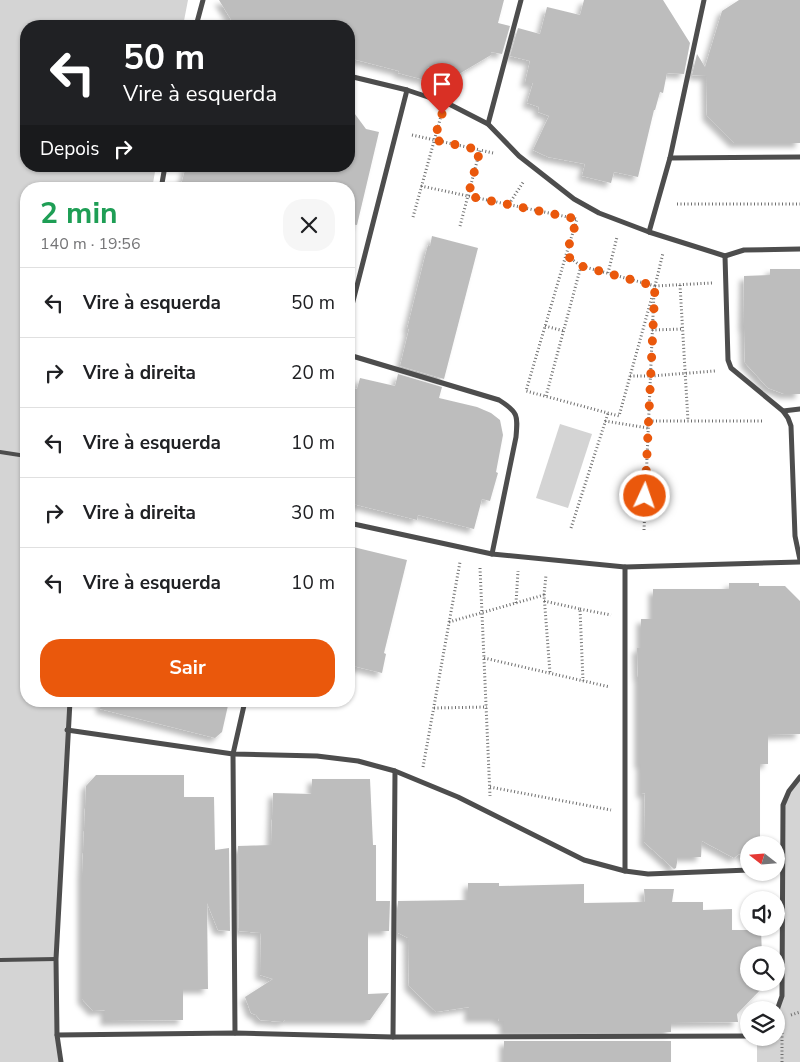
<!DOCTYPE html>
<html lang="pt">
<head>
<meta charset="utf-8">
<style>
  :root { --surface:#fff; --page:#f6f6f6; --text:#202124; --muted:#757577; --line:#e0e0e0; --accent:#ea580c }
  body { margin:0; font-family:"Nunito Sans",sans-serif; background:var(--page); color:var(--text); height:100vh; display:flex; flex-direction:column; font-size:19px; white-space:nowrap }
  * { box-sizing:border-box; margin:0 }
  p { font-size:16px; color:var(--muted) }
  .icon { flex:none; width:28px; height:28px; fill:none; stroke:currentColor; stroke-width:2; stroke-linecap:round; stroke-linejoin:round }
  .map { position:relative; flex:1; overflow:hidden }
  .side { position:absolute; left:20px; top:182px; width:335px; height:525px; display:flex; flex-direction:column; background:var(--surface); border-radius:20px; box-shadow:0 1px 4px #0004 }
  .side>* { flex:none }
  .top-card { position:absolute; left:20px; top:20px; width:335px; height:152px; border-radius:20px; box-shadow:0 1px 4px #0004; background:#202124; color:#fff; overflow:hidden }
  .needle { width:32px; rotate:287deg }
  .tools { position:absolute; left:740px; top:836px; display:grid; gap:10px }
  .tools a { display:grid; place-items:center; width:45px; height:45px; border-radius:50%; background:var(--surface); box-shadow:0 1px 4px #0004; font-size:25px }
  .pin { position:absolute; display:grid; place-items:center; width:42px; height:42px; color:#fff; margin:-51px -21px; border-radius:50% 50% 50% 0; rotate:-45deg; box-shadow:0 0 5px #0007 }
  .pin .icon { rotate:45deg }
  .me { position:absolute; width:55px; margin:-28px; rotate:3deg; stroke-linejoin:round; filter:drop-shadow(0 0 4px #0008) }
  .turn { display:flex; align-items:center; gap:18px; height:105px; padding:0 20px; font-size:22px }
  .turn .icon { width:65px; height:65px; stroke-width:2.5 }
  .turn b { display:block; font-size:35px; line-height:42px }
  .then { display:flex; align-items:center; height:48px; padding:0 20px; background:#0003; gap:10px; font-size:19px }
  .round { display:grid; place-items:center; flex:none; width:52px; height:52px; border-radius:20px; background:var(--page) }
  .summary { display:flex; align-items:center; justify-content:space-between; height:85px; padding:0 20px }
  h1 { font-size:30px; font-weight:700; line-height:38px; color:#1e9e55 }
  .cta { display:flex; gap:10px; margin-top:auto; padding:10px 20px }
  .cta a { flex:1; height:58px; border-radius:20px; background:var(--accent); color:#fff; font-size:20px; font-weight:700; line-height:58px; text-align:center }
  ul { padding:0; list-style:none }
  li { display:flex; align-items:center; gap:15px; height:70px; padding:0 20px; border-top:1px solid var(--line) }
  li div { flex:1 }
  li b { display:block; font-size:19px }
  li em { font-style:normal }
  .map>svg:first-child { display:block }
</style>
</head>
<body>
<div class="map">
<svg width="800" height="1062" viewBox="0 0 800 1062">
  <defs>
    <filter id="shadow"><feDropShadow dx="-4.5" dy="4.5" stdDeviation="2.5" flood-color="#0004"/></filter>
  </defs>
  <rect width="100%" height="100%" fill="#fff"/>
  <g fill="#d4d4d4">
    <path d="M0,0H188L183,26H26V166H156L152,189H26V701H71L56,959L57,1035L61,1062H0Z"/>
    <path d="M560,424L592,434L568,508L536,498Z"/>
    <path d="M800,777V1062H757V1038H776V1013L782,996L783,805Z"/>
  </g>
  <g fill="#bdbdbd" filter="url(#shadow)">
    <path d="M219,0H504L498,23L510,26L502,54L491,52V55L459,74L428,67L425,80L398,73L399,71L349,58V26H235Z"/>
    <path d="M584,0H663L690,43L684,74L667,73L663,93L660,92L655,110H654L638,177L614,172L611,183L582,176L585,164L548,157L533,150L549,116L538,112L539,107L527,103L533,83H525L530,61L510,56L518,28L540,34L547,7L580,15Z"/>
    <path d="M739,0H800V143H734L707,116L706,76L692,75L697,54L705,67L722,11Z"/>
    <path d="M349,106L366,129L379,132L357,225L349,224V189H180L186,166H349Z"/>
    <path d="M432,236L478,248L444,379L400,366L409,329H407L425,256L428,245L430,246Z"/>
    <path d="M770,269H800V394H784L768,388L745,363L744,327H743L744,276L770,275Z"/>
    <path d="M398,374L442,387L439,398L477,407L491,413L500,420L503,435L496,472L498,473L490,501L482,499L474,529L418,515L417,520L349,503V387L357,389L360,378L395,386Z"/>
    <path d="M349,546L407,560L384,653L386,654L382,673L349,665Z"/>
    <path d="M729,583H759V586H785L800,601V734L768,735V764H760V840L757,845H749V856L747,858L739,854L734,858L702,841L701,857H678L676,868L674,869L644,842L645,793L641,794V764H639V677H638L637,648H641V619H653V589H729Z"/>
    <path d="M101,701H229L222,732L215,738L100,709Z"/>
    <path d="M96,775H184V797H214L215,850L229,848L230,931L218,930L207,903L208,989H183V1020L105,1021V1010L93,1011L82,999V875L86,786Z"/>
    <path d="M312,779H370L373,845H376V901H390L389,931H368V994L389,993L370,1020H285L283,1022L260,1020L256,1015L251,1013L245,997L273,979L260,975L261,933L239,931L238,846L271,845L273,793L312,794Z"/>
    <path d="M468,883H499V886L584,884V903L645,902L644,889H674L672,902H703V910L732,909V930H761L762,955H749V982H762V988L737,1014L738,1022L671,1023V1032H504V1021H499L498,1018H469V1007L436,1012L409,986L408,938L398,933V901L468,900Z"/>
    <rect x="504" y="1041" width="167" height="21"/>
  </g>
  <g fill="none" stroke-linecap="round" stroke-linejoin="round">
    <g stroke="#6f6f6f" stroke-width="3" stroke-dasharray="1 2.5" stroke-linecap="butt">
      <path d="M412,135L480,150"/>
      <path d="M421,186L577,219L566,255L581,266"/>
      <path d="M509,204L524,181"/>
      <path d="M677,204H800"/>
      <path d="M413,217L441,116"/>
      <path d="M460,226L480,150L493,153"/>
      <path d="M608,273L617,237"/>
      <path d="M680,285L688,421"/>
      <path d="M655,286L663,253"/>
      <path d="M655,286L712,283"/>
      <path d="M545,326L564,331"/>
      <path d="M652,330L682,329"/>
      <path d="M630,376H651L715,371"/>
      <path d="M546,396L581,266L655,286L619,416L526,391L566,255"/>
      <path d="M605,421L648,428"/>
      <path d="M649,421H764"/>
      <path d="M571,528L608,413"/>
      <path d="M644,530L654,292"/>
      <path d="M480,568L490,796"/>
      <path d="M544,595L546,575"/>
      <path d="M544,601L580,609L583,681"/>
      <path d="M516,603L518,571"/>
      <path d="M580,609L611,615"/>
      <path d="M449,622L544,595L550,673"/>
      <path d="M484,658L610,687"/>
      <path d="M434,708L487,707"/>
      <path d="M423,767L460,562"/>
      <path d="M490,787L611,810"/>
      <path d="M791,1015L800,1012"/>
      <path d="M782,1062V1026"/>
    </g>
    <g stroke="#4d4d4d" stroke-width="4">
      <path d="M0,452L26,456"/>
      <path d="M0,960L56,959"/>
    </g>
    <g stroke="#4d4d4d" stroke-width="5">
      <path d="M196,26L203,0"/>
      <path d="M349,76L407,90L449,104L488,124L519,156L574,199L599,213L649,232L725,256L728,360L731,368L783,411L788,418L791,426L795,536L800,560"/>
      <path d="M488,124L521,0"/>
      <path d="M670,158L800,157"/>
      <path d="M161,189L165,166"/>
      <path d="M649,232L670,158L704,0"/>
      <path d="M725,256L744,250L800,249"/>
      <path d="M349,317L407,90"/>
      <path d="M349,355L499,400C518,412 518,415 516,437L492,554"/>
      <path d="M783,411L800,409"/>
      <path d="M349,523L492,554L625,567L800,562"/>
      <path d="M67,730L233,754L317,756L358,761L395,771L458,797L584,860L625,871L648,874L749,870"/>
      <path d="M625,871V567"/>
      <path d="M776,1013L782,996L783,805L789,791L800,777"/>
      <path d="M235,1033L233,754L245,701"/>
      <path d="M57,1035L235,1033L393,1037L749,1036"/>
      <path d="M393,1037L395,771"/>
      <path d="M61,1062L57,1035L56,959L70,701"/>
    </g>
  </g>
  <g fill="none" stroke-linecap="round" stroke-linejoin="round">
    <path stroke="#ea580c" stroke-width="9" stroke-dasharray="0 16.2" d="M442,114L434,140L480,150L468,196L577,219L566,255L581,266L655,286L645,496"/>
  </g>
</svg>
<div class="tools">
<a><svg class="needle" viewBox="-14 -14 28 28"><path d="M0-13l5 13h-10z" fill="#e53935"/><path d="M0 13l5-13h-10z" fill="#757577"/></svg></a>
<a><svg class="icon" aria-label="sound" viewBox="0 0 24 24"><path d="M4 9h4l5-4v14l-5-4H4zM17 9q2 3 0 6"/></svg></a>
<a><svg class="icon" aria-label="search" viewBox="0 0 24 24"><circle cx="10" cy="10" r="6"/><path d="M15 15l6 6"/></svg></a>
<a><svg class="icon" aria-label="layers" viewBox="0 0 24 24"><path d="M12 4l9 5-9 5-9-5zM3 14l9 5 9-5"/></svg></a>
</div>
<div class="pin" style="left:442px;top:114px;background:#d93025"><svg class="icon" aria-label="arrive" viewBox="0 0 24 24"><path d="M6 21V4h12l-3 4 3 4H6"/></svg></div>
<svg class="me" style="left:645px;top:496px" viewBox="-20 -20 40 40"><circle r="17" fill="#ea580c" stroke="#fff" stroke-width="3"/><path d="M0-11L8 9 0 5-8 9z" fill="#fff"/></svg>
<div class="top-card">
<div class="turn"><svg class="icon" aria-label="left" viewBox="0 0 24 24"><path d="M17 20v-9H6M10 6l-5 5 5 5"/></svg><div><b>50 m</b>Vire à esquerda</div></div>
<div class="then">Depois<svg class="icon" aria-label="right" viewBox="0 0 24 24"><path d="M7 20v-9h11M14 6l5 5-5 5"/></svg></div>
</div>
<section class="side">
<div class="summary"><div><h1>2 min</h1><p>140 m · 19:56</p></div><a class="round"><svg class="icon" aria-label="close" viewBox="0 0 24 24"><path d="M6 6l12 12M18 6L6 18"/></svg></a></div>
<ul>
<li><svg class="icon" aria-label="left" viewBox="0 0 24 24"><path d="M17 20v-9H6M10 6l-5 5 5 5"/></svg><div><b>Vire à esquerda</b></div><em>50 m</em></li>
<li><svg class="icon" aria-label="right" viewBox="0 0 24 24"><path d="M7 20v-9h11M14 6l5 5-5 5"/></svg><div><b>Vire à direita</b></div><em>20 m</em></li>
<li><svg class="icon" aria-label="left" viewBox="0 0 24 24"><path d="M17 20v-9H6M10 6l-5 5 5 5"/></svg><div><b>Vire à esquerda</b></div><em>10 m</em></li>
<li><svg class="icon" aria-label="right" viewBox="0 0 24 24"><path d="M7 20v-9h11M14 6l5 5-5 5"/></svg><div><b>Vire à direita</b></div><em>30 m</em></li>
<li><svg class="icon" aria-label="left" viewBox="0 0 24 24"><path d="M17 20v-9H6M10 6l-5 5 5 5"/></svg><div><b>Vire à esquerda</b></div><em>10 m</em></li>
</ul>
<div class="cta"><a>Sair</a></div>
</section>
</div>
</body>
</html>
